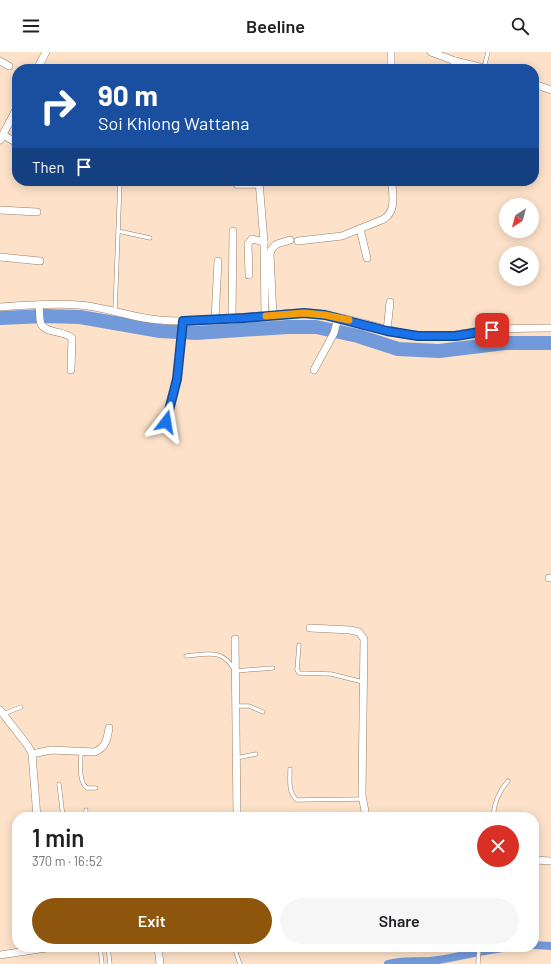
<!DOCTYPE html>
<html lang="en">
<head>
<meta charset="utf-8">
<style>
  :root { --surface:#fff; --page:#f6f6f6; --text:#202124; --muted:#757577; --accent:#8d560c }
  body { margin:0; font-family:Barlow,sans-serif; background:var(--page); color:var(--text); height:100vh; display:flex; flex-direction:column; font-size:15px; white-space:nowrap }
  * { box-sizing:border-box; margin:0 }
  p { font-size:13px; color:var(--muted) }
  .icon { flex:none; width:22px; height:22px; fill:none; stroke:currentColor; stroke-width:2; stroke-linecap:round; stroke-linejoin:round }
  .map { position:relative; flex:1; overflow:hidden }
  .panel { position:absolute; left:12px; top:760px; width:527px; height:140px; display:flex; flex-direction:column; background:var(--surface); border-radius:16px; box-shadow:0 2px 10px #0003 }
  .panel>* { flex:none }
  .hud { position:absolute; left:12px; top:12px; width:527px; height:122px; border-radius:16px; box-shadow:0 2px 10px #0003; background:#1a4fa0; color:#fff; overflow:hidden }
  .needle { width:26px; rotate:216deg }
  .controls { position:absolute; left:499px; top:146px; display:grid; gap:8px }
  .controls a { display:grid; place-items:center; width:40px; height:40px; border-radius:50%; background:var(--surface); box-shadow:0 2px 10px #0003; font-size:20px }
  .pin { position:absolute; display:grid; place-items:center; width:34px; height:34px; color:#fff; margin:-17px; border-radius:8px; box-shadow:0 2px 6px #0006 }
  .me { position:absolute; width:44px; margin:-22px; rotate:14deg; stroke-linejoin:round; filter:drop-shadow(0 0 3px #0008) }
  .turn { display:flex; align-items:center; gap:14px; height:84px; padding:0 20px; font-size:18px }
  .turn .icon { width:52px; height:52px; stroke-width:2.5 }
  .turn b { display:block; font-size:28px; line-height:34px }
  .then { display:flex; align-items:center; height:38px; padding:0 20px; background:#0003; gap:8px; font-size:15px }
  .round { display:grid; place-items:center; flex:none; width:42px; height:42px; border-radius:21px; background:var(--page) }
  .summary { display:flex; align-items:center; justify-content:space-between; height:68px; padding:0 20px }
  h1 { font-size:24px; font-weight:600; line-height:30px }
  .primary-button { display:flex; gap:8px; margin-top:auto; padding:8px 20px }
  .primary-button a { flex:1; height:46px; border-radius:24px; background:var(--accent); color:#fff; font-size:16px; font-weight:600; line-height:46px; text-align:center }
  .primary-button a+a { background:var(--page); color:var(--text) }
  header { display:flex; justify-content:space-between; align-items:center; height:52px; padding:0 20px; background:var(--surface); font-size:18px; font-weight:600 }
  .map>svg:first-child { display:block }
</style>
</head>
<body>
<header><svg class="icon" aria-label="menu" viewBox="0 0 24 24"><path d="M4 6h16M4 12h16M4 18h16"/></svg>Beeline<svg class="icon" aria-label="search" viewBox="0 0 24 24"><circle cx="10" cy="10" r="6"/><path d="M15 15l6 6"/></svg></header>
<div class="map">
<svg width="551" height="912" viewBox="0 0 551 912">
  <rect width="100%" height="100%" fill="#fde2c9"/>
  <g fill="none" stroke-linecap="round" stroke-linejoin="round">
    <g stroke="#7299d9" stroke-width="8">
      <path d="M534,893L551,894"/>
      <path d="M388,912C405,907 422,911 438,908C462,904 486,898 510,895"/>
    </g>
    <path stroke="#7299d9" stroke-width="14" d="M0,266L45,264L80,265L160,279L196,281L288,275H316L358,284L398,297L439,299L505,291H551"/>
    <defs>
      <g id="service">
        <path d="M484,16L488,0"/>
        <path d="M140,131V129"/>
        <path d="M236,134H259"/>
        <path d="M118,179L150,186"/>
        <path d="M115,259L120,129"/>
        <path d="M299,593L297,618L299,621L331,622L363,630"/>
        <path d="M186,604C208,602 223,596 235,619L273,616"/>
        <path d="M235,654H249L263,660"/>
        <path d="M3,662L21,655"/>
        <path d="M81,700C81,711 78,729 87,736H96"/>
        <path d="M236,706L256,702"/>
        <path d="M290,717C290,729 288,741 297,748L363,747"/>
        <path d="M59,732L63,765"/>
        <path d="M85,765L86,758"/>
        <path d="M493,765C494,751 499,739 508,729"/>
        <path d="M100,895L102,912"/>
        <path d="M108,895L110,912"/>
        <path d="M234,895L240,912"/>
        <path d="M478,912L479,895"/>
      </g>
      <g id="minor">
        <path d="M391,0V17"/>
        <path d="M431,0L455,9L488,17"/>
        <path d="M0,9L9,14"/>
        <path d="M37,17L46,0"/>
        <path d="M453,17L455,9"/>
        <path d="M534,32L551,38"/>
        <path d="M3,83L17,91"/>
        <path d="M0,88L17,56"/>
        <path d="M259,129L264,190L265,264"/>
        <path d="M0,158L37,160"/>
        <path d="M360,177L367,206"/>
        <path d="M298,189L342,184L384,167C397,158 392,143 392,129"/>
        <path d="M0,205L40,209"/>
        <path d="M249,223L248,192L252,187L264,190"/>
        <path d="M39,253C40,258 39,267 41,272C46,282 64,278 72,286L71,318"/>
        <path d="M0,255C26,253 53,251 79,253C106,255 132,266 159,268C207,272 255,262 303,261C343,261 380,279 419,284C441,287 457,282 479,279C503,276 527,276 551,276"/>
        <path d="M273,264L270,202C273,190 280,192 290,188"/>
        <path d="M215,267L218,209"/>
        <path d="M232,267L233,179"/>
        <path d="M387,279L390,250"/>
        <path d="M314,318L334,281L338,266"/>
        <path d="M166,370L177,327L183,269"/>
        <path d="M549,526H551"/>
        <path d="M310,576L350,578L359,580L364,587L362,743L366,765"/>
        <path d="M235,587L237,765"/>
        <path d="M0,658L28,694L32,702L37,765"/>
        <path d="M32,702L51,698L95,700C106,695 107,688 109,676"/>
        <path d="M534,808L551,809"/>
        <path d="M158,895L160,912"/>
        <path d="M0,903L53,895"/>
      </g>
    </defs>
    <use href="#service" stroke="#987f68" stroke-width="4.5"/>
    <use href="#minor" stroke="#987f68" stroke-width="8"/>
    <use href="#service" stroke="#fff" stroke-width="3.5"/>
    <use href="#minor" stroke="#fff" stroke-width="7"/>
  </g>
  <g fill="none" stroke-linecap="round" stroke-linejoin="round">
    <defs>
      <path id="route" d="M166,370L177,327L183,269L244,266L304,261L325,263L387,279L418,284H456L492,278"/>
    </defs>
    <use href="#route" stroke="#114b97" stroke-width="10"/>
    <use href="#route" stroke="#1a73e8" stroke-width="7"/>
    <path stroke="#f59e0b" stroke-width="7" d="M266,264L304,261L325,263L349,268"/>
  </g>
</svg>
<div class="controls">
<a><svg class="needle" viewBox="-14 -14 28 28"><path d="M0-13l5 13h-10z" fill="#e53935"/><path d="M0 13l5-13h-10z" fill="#757577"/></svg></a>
<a><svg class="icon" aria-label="layers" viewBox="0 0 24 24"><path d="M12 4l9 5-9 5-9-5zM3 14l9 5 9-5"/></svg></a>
</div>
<div class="pin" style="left:492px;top:278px;background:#d93025"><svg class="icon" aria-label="arrive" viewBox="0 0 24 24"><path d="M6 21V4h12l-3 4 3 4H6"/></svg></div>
<svg class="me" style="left:166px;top:370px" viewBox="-20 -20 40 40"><path d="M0-17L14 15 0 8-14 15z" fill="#1a73e8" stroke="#fff" stroke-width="4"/></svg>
<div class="hud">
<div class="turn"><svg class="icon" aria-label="right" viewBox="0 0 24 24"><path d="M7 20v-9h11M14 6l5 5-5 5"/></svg><div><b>90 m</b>Soi Khlong Wattana</div></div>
<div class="then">Then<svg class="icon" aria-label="arrive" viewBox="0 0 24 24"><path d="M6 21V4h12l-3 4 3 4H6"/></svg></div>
</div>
<section class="panel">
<div class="summary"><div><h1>1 min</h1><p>370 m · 16:52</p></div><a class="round" style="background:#d93025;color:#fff"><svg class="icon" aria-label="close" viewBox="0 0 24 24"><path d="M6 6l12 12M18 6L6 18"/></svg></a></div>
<div class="primary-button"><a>Exit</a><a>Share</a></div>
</section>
</div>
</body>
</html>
